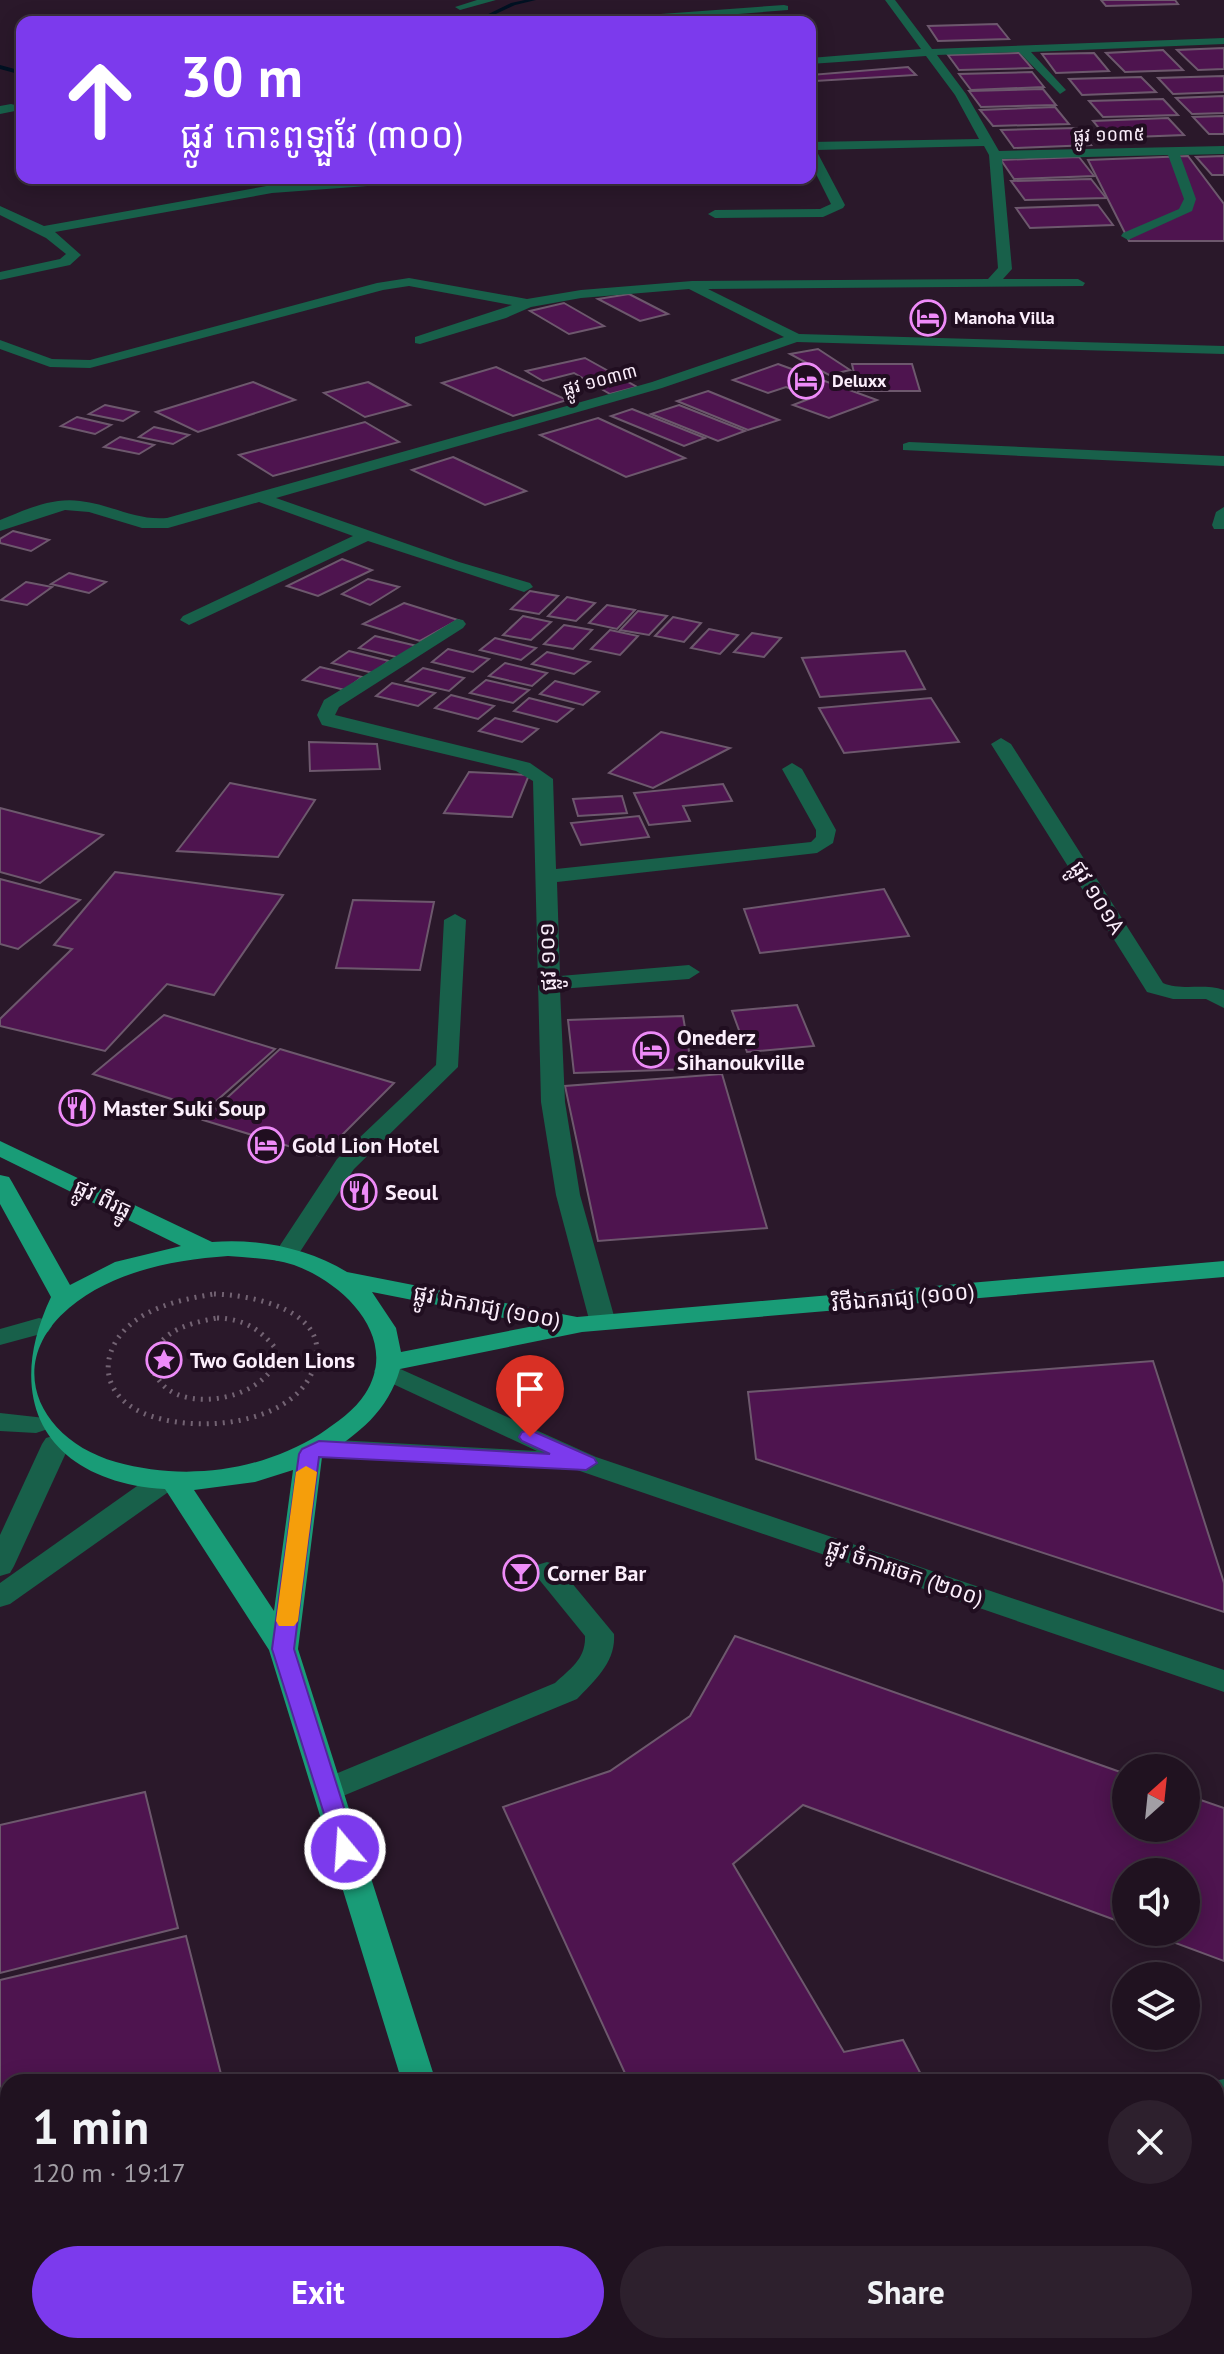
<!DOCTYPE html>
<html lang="en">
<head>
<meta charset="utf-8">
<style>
  :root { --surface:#201220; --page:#2d202d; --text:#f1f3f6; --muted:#a29ea5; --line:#3d323e; --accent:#7c3aed }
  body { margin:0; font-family:"PT Sans","Noto Sans Khmer",sans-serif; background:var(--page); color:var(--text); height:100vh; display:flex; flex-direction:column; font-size:30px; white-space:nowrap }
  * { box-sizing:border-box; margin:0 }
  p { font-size:26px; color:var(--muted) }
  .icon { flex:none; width:44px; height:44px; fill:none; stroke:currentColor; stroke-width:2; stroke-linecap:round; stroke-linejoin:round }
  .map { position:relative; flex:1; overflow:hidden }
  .panel { position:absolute; left:0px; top:2074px; width:1224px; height:280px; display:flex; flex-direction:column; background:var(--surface); border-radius:24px 24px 0 0; box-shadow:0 4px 20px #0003,0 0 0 2px var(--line) }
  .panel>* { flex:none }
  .banner { position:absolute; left:16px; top:16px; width:800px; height:168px; border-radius:16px; box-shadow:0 4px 20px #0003,0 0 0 2px var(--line); background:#7c3aed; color:#fff; overflow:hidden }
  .needle { width:52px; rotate:27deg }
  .fabs { position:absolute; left:1112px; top:1754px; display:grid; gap:16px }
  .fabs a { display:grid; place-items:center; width:88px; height:88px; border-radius:50%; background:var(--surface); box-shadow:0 4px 20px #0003,0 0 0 2px var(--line); font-size:40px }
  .pin { position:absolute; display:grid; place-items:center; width:68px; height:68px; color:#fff; margin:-82px -34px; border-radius:50% 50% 50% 0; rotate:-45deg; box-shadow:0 0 8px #0007 }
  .pin .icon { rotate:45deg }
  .me { position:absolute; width:88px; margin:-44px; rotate:342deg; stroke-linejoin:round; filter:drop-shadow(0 0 6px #0008) }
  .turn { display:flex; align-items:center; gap:28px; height:168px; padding:0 32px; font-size:36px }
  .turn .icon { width:104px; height:104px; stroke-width:2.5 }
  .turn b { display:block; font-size:56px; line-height:68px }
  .round { display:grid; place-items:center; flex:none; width:84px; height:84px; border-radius:42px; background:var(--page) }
  .overview { display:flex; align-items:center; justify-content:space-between; height:136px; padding:0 32px }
  h1 { font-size:48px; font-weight:700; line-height:60px }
  .action { display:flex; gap:16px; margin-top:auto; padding:16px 32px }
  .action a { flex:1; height:92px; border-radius:48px; background:var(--accent); color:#fff; font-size:32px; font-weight:700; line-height:92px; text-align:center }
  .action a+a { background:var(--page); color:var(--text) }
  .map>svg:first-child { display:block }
</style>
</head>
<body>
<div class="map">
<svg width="1224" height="2354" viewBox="0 0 1224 2354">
  <rect width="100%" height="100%" fill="#2a182a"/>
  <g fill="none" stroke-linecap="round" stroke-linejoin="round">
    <g fill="#012" fill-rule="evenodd">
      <path d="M525,0H536L515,5L479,22H472L511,3Z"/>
      <path d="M0,65L22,71V75L0,69Z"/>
    </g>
  </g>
  <g fill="#4e144f" stroke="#6d586d" stroke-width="2">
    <path d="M1101,0H1175L1178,4L1106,6Z"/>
    <path d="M997,24L1009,39L938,41L928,26Z"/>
    <path d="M1224,48V69L1198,70L1177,50Z"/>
    <path d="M1163,50L1183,70L1125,72L1106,53Z"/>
    <path d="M1019,53L1032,68L959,70L948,55Z"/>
    <path d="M1094,53L1109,71L1056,73L1042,54Z"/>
    <path d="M908,67L916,75L815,81L810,75Z"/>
    <path d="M1032,72L1044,87L971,90L959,74Z"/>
    <path d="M1224,76V92L1173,94L1158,78Z"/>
    <path d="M1141,77L1156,92L1082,95L1069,79Z"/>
    <path d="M1043,89L1056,105L981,107L969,91Z"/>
    <path d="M1224,96V113L1192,114L1176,98Z"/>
    <path d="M1163,99L1178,115L1103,117L1089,101Z"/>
    <path d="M1055,107L1069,124L993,126L980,110Z"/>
    <path d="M1224,116V134H1209L1193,117Z"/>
    <path d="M1168,118L1184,135L1107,138L1093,121Z"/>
    <path d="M1077,128L1091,145L1014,148L1001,130Z"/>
    <path d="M1188,156L1224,204V241H1129L1088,160Z"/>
    <path d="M1224,156V175H1212L1196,157Z"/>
    <path d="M1079,157L1094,176L1014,179L1001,160Z"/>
    <path d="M1091,179L1106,198L1025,200L1011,181Z"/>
    <path d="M1098,205L1113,225L1030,228L1016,208Z"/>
    <path d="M629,294L668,314L640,321L598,299Z"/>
    <path d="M564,303L604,326L569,334L530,311Z"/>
    <path d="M818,349L850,370L829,375L790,354Z"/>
    <path d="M585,358L637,387L610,394L574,373L543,381L526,371Z"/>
    <path d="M778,364L877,400L829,418L793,405L814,397L786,387L768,393L733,380Z"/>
    <path d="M852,364H912L920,391H858Z"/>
    <path d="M496,367L567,400L513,416L442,383Z"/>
    <path d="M253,382L295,400L198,432L156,412Z"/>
    <path d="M368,382L410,405L365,417L324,393Z"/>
    <path d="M708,391L779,420L748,430L677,401Z"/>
    <path d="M105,405L138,412L123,421L89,414Z"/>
    <path d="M679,405L745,431L718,441L651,414Z"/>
    <path d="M632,409L705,438L684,446L611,416Z"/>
    <path d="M77,417L111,425L95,434L61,426Z"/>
    <path d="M598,418L685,458L626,477L540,435Z"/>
    <path d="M365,422L399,442L273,476L239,455Z"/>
    <path d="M154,427L189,435L173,444L139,437Z"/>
    <path d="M120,437L154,445L139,454L104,447Z"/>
    <path d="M453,457L526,491L485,505L412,470Z"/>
    <path d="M13,531L49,540L31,551L0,543V539Z"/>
    <path d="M342,559L372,570L318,596L287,586Z"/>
    <path d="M69,573L106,582L89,593L51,584Z"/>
    <path d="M368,579L399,587L370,605L342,594Z"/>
    <path d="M26,582L52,587L27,605L1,600Z"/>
    <path d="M530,591L558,596L539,614L511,609Z"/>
    <path d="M567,597L595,603L576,621L548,616Z"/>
    <path d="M404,603L458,620L420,641L363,624Z"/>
    <path d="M607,605L635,610L617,629L589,623Z"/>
    <path d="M638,611L667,616L649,635L620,630Z"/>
    <path d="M523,616L551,622L531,640L503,635Z"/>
    <path d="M673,617L701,623L684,642L655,636Z"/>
    <path d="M564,625L592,630L573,649L544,644Z"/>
    <path d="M709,629L738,635L720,654L691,648Z"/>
    <path d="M610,630L638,636L620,655L591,649Z"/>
    <path d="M752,633L781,638L764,657L734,652Z"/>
    <path d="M375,636L417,646L400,658L359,648Z"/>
    <path d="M495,638L536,648L521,660L480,650Z"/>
    <path d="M448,649L489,659L473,672L432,662Z"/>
    <path d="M349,651L389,661L373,673L332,663Z"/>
    <path d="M905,651L925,689L820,697L802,658Z"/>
    <path d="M547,652L590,662L574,674L532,664Z"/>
    <path d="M505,663L547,673L532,686L489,676Z"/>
    <path d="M320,667L362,677L345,690L303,680Z"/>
    <path d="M423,668L464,678L449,691L406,681Z"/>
    <path d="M486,680L529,690L513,703L470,693Z"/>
    <path d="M555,681L599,692L583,705L540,694Z"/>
    <path d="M392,683L435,693L418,706L376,696Z"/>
    <path d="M451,695L494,706L478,719L435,708Z"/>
    <path d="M529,698L573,709L557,722L514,711Z"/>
    <path d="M931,698L959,742L844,753L819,708Z"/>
    <path d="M495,718L538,729L522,742L479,731Z"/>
    <path d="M661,732L730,748L653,788L609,773Z"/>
    <path d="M309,742L377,744L380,769L310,771Z"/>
    <path d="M469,772L529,775L512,817L444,813Z"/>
    <path d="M230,783L315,800L278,857L177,851Z"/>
    <path d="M723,784L732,801L683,806L690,821L649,825L634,793Z"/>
    <path d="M622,796L627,813L578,816L573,799Z"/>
    <path d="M0,808L103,835L40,883L0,872Z"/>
    <path d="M639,816L649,837L581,845L571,823Z"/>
    <path d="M115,872L283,895L214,995L167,984L105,1051L0,1026V1019L72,949L54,945Z"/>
    <path d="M0,879L80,900L18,949L0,944Z"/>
    <path d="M884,889L909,936L760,953L744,909Z"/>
    <path d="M353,900L434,902L420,970L336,968Z"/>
    <path d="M797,1005L814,1046L747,1052L732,1011Z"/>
    <path d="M164,1015L275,1049L206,1110L93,1074Z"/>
    <path d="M683,1016L692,1069L574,1073L568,1020Z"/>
    <path d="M280,1049L394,1083L321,1156L203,1120Z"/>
    <path d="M722,1074L767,1228L598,1241L565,1086Z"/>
    <path d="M1153,1361L1224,1583V1612L756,1459L748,1392Z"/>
    <path d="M735,1636L1126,1774V1828H1186V1795L1224,1808V1961L1146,1932H1186V1872H1126V1924L803,1805L733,1864L844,2052L903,2040L925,2082H629L503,1807L610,1771L690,1716Z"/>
    <path d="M145,1792L178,1928L0,1973V1825Z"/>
    <path d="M186,1936L223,2082H8V2282L0,2234V1980Z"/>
    <path d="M20,2346H299L301,2354H22Z"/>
  </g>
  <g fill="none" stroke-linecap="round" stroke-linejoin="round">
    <g stroke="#736373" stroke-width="5" stroke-dasharray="2 6" stroke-linecap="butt">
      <path d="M214,1294C253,1295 336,1311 313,1370C291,1427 191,1434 143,1413C93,1391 100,1340 144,1315C165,1303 190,1298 214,1294Z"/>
      <path d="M217,1318C244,1319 260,1329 276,1349C276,1355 276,1362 273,1367C255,1398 194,1410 166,1388C160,1383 155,1374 150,1368C155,1332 185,1324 217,1318Z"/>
    </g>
    <g fill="#18604a" fill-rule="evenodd">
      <path d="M477,0H496L460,10L455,7Z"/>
      <path d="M885,0H895L932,49L1224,38V44L1031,52L1066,90L1060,94L1019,52L937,55L966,94L999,151L1224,146V154L1180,155L1196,199L1192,211L1128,240L1121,236L1123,233L1179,209L1184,199L1168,155L1002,159L1012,269L1003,279H1078L1085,283L1083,286L708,289L799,334L1224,346V354L797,342L662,388L276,498L459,562L530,583L533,587L524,592L368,541L189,625L180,620L183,616L353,536L259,502L168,528H142L89,512L65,510L0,531V520C25,510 52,497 80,501C110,504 136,521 167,518L652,382L784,337L689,289L581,298L531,307L506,318L420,344L415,343V337L512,305L409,286L383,290L90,368L50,367L0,349V340L52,359L90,360L377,283L409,278L527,299L581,290L692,281L988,279L998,268L989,155L984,146L816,150L845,205L843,208L823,217L715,218L708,214L715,210L820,209L831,204L810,162V142L979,139L955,95L926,56L810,64V58L921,49Z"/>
      <path d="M784,5L788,6V10L637,22H587L592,19Z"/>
      <path d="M11,104L15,105V111L0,114V106Z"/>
      <path d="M370,178H428L422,182L272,193L55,232L81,255L70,265L0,280V272L60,259L66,254L46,238L0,215V206L44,226L272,185Z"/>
      <path d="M909,442L1224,456V466L903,450V444Z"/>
      <path d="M1224,507V529H1214L1212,525L1216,512Z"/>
      <path d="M457,619L463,620L466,624L463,628L339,707L335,715L530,763L553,779L556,869L811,842L816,837V830L782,769L792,763L802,769L836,830L833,843L817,853L557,882L560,976L689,965L700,972L689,979L560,989L565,1102L580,1195L616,1323L612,1329H594L590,1323L556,1195L541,1102L533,781L516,771L322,725L317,715L324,700Z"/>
      <path d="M1001,738L1011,744L1163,983C1181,991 1204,983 1224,990V1008L1206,999H1173L1147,992L991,744Z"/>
      <path d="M455,914L466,920L458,1067L354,1169L294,1261H276L273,1256L337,1159L436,1065L444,920Z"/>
      <path d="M39,1318L48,1320L52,1326L48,1332L0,1345V1329Z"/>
      <path d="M387,1363L596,1457L1224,1670V1692L577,1470L309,1454L305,1448L309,1442L319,1439L537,1451L378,1377L374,1371L378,1365Z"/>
      <path d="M0,1413L45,1418L49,1424L45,1430L36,1433L0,1431Z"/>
      <path d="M56,1435L66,1438L70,1444L14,1566L10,1573L0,1576V1535L42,1444L46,1438Z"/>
      <path d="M164,1472L174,1474L178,1481L174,1488L10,1604L0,1607V1583L154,1474Z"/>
      <path d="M547,1562L557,1565L614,1634C616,1662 595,1680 577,1699L338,1798L327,1802L316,1798L312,1790L316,1782L555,1683C570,1669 586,1659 585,1636L533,1572L537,1565Z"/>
      <path d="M1224,2079V2107L1216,2108V2082H1209Z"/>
      <path d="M1216,2213L1224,2215V2247L1216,2245Z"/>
      <path d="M676,2346H731L727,2354H672Z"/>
    </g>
    <g fill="#199c77" fill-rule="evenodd">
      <path d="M0,1141L212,1242C257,1238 308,1248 347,1272L577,1317L1224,1261V1277L582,1332L400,1369C388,1411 359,1434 322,1457L298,1649L436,2082H402L269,1650L165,1489C51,1482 0,1405 51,1297L0,1204V1175L9,1177L12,1182L70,1285L115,1262L181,1246L0,1157ZM228,1256C250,1258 273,1258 294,1265C344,1283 401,1338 365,1394C355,1410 336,1423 320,1434C259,1472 184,1481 116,1462C40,1441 2,1365 69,1308C113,1271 173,1260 228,1256ZM372,1292L539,1325L401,1352L396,1328ZM293,1470L274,1611L194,1490L255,1482Z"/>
      <path d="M484,2346H522L525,2354H487Z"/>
    </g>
  </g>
  <path fill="#7c3aed" stroke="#51269a" stroke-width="2" d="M530,1430L594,1458L597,1463L586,1470L319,1457L294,1649L357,1849L354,1855L345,1858L337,1855L272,1649L299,1454L302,1449L319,1441L550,1454L522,1441L519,1437L522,1432Z"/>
  <path fill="#f59e0b" d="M306,1466L317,1472L298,1621L294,1626H279L276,1621L296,1472Z"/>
  <defs>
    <symbol id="hotel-ring" viewBox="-11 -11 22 22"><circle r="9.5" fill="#200e20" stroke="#ee8bf8" stroke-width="1.5"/><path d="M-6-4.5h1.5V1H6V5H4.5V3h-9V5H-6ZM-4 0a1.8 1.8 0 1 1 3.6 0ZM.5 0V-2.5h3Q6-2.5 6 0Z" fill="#ee8bf8"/></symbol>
    <symbol id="restaurant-ring" viewBox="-11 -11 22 22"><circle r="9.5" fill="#200e20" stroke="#ee8bf8" stroke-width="1.5"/><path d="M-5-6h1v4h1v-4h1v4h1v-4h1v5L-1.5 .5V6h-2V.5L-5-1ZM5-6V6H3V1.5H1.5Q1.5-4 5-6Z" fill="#ee8bf8"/></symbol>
    <symbol id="sight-ring" viewBox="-11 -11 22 22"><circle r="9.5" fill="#200e20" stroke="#ee8bf8" stroke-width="1.5"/><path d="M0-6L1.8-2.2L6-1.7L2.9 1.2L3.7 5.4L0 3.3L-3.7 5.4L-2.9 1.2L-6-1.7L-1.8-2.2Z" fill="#ee8bf8"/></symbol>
    <symbol id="bar-ring" viewBox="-11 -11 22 22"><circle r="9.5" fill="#200e20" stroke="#ee8bf8" stroke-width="1.5"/><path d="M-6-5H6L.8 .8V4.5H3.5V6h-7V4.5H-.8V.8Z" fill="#ee8bf8"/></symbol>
  </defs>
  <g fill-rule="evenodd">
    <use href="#hotel-ring" x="908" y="298" width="40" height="40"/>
    <use href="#hotel-ring" x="786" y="361" width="40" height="40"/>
    <use href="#hotel-ring" x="631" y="1030" width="40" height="40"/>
    <use href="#restaurant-ring" x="57" y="1088" width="40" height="40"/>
    <use href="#hotel-ring" x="246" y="1125" width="40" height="40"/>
    <use href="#restaurant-ring" x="339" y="1172" width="40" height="40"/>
    <use href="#sight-ring" x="144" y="1340" width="40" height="40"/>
    <use href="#bar-ring" x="501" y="1553" width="40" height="40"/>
  </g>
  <g text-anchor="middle" stroke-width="8" stroke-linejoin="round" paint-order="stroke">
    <g font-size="18" fill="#fbeefb" stroke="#200e20">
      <text transform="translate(1109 135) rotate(-1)" y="6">ផ្លូវ ១០៣៥</text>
      <text transform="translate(600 380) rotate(-15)" y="6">ផ្លូវ ១០៣៣</text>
    </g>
    <g font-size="18" font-weight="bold" fill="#fbeefb" stroke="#200e20" text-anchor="start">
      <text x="954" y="324">Manoha Villa</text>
      <text x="832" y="387">Deluxx</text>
    </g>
    <g font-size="22" fill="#fbeefb" stroke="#200e20">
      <text transform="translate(1098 897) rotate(58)" y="8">ផ្លូវ ១០១A</text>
      <text transform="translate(547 957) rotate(-92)" y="8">ផ្លូវ ១០១</text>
      <text transform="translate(103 1198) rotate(26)" y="8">ផ្លូវ ពីរធ្នូ</text>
      <text transform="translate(903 1297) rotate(-5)" y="8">វិថីឯករាជ្យ (១០០)</text>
      <text transform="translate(487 1306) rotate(11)" y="8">ផ្លូវ ឯករាជ្យ (១០០)</text>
      <text transform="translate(905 1572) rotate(19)" y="8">ផ្លូវ ចំការចេក (២០០)</text>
    </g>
    <g font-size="22" font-weight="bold" fill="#fbeefb" stroke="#200e20" text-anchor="start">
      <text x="677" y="1045">Onederz<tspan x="677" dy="25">Sihanoukville</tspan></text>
      <text x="103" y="1116">Master Suki Soup</text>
      <text x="292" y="1153">Gold Lion Hotel</text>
      <text x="385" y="1200">Seoul</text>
      <text x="190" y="1368">Two Golden Lions</text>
      <text x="547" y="1581">Corner Bar</text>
    </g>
  </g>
</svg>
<div class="fabs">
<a><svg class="needle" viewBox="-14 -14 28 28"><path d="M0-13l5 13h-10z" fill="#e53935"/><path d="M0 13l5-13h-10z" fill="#a29ea5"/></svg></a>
<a><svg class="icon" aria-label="sound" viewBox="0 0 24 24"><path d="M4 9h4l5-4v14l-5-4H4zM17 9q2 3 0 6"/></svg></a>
<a><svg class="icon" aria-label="layers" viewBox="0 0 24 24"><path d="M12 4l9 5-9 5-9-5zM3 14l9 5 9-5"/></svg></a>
</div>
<div class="pin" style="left:530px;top:1437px;background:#d93025"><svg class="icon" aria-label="arrive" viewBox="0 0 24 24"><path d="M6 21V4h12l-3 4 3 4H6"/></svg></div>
<svg class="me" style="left:345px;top:1849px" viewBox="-20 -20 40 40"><circle r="17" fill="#7c3aed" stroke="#fff" stroke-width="3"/><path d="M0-11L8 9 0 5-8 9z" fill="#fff"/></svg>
<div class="banner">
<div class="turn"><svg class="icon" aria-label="ahead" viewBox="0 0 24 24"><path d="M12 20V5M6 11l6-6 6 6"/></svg><div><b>30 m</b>ផ្លូវ កោះពូឡួវែ (៣០០)</div></div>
</div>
<section class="panel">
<div class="overview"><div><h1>1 min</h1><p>120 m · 19:17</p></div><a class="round"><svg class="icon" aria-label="close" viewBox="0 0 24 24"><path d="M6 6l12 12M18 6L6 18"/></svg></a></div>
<div class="action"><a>Exit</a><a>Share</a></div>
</section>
</div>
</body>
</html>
